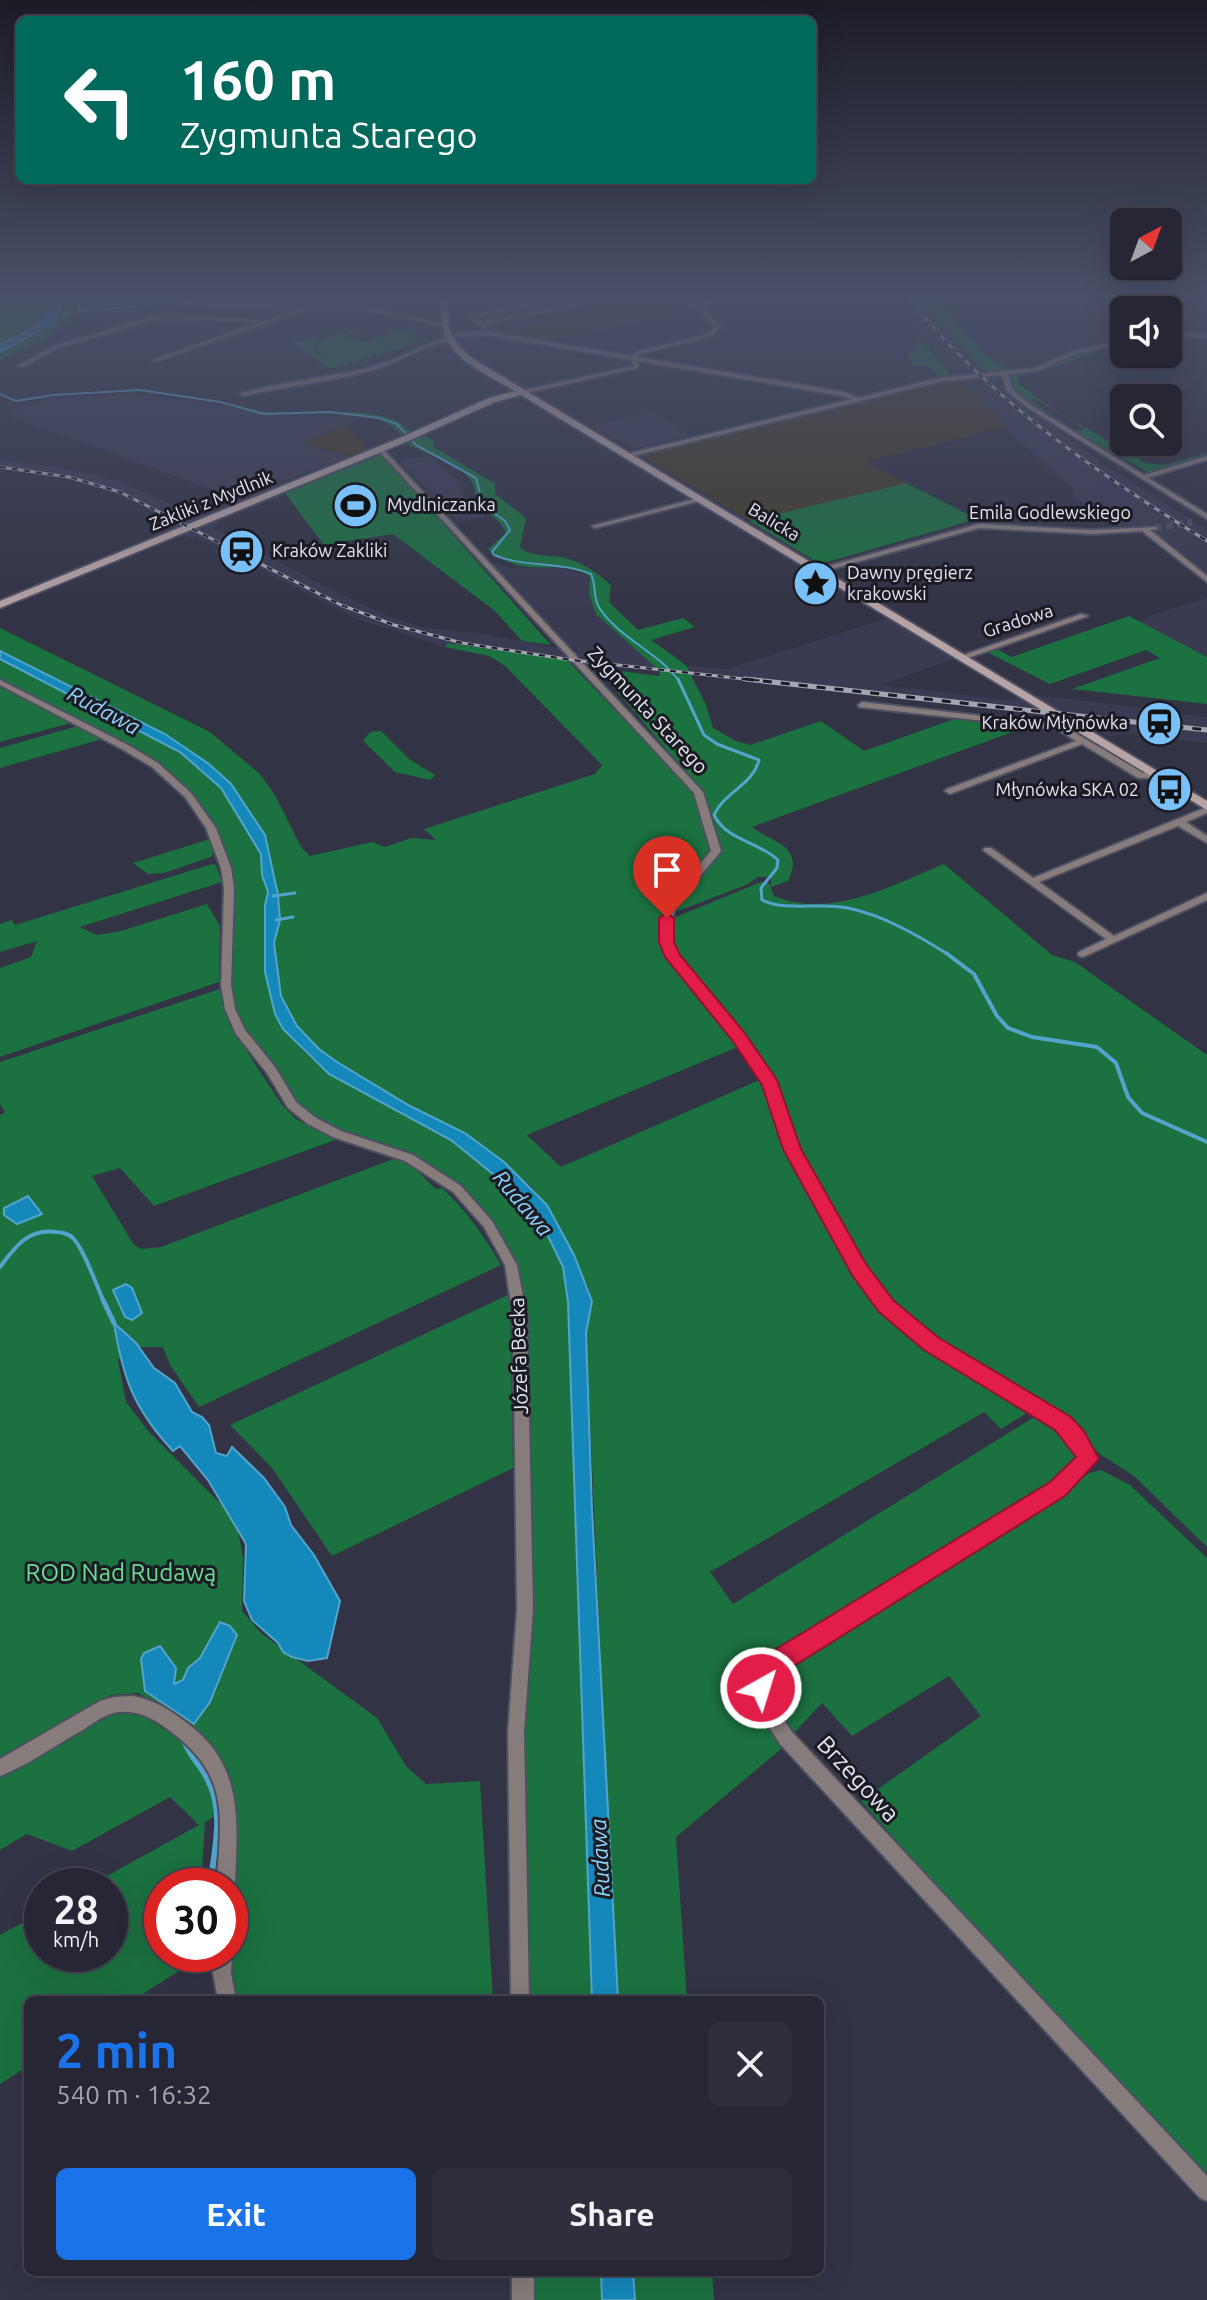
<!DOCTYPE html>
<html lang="en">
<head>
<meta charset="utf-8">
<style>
  :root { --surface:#262634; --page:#2e2e3c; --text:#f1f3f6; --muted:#a4a5ac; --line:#42434f; --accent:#1a73e8 }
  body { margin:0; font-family:Ubuntu,sans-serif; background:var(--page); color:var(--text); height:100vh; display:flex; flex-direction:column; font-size:30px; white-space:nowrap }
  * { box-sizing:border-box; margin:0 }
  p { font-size:26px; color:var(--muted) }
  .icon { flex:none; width:44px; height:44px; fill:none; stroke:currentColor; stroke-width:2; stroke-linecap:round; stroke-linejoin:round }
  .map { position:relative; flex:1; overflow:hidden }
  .sheet { position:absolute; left:24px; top:1996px; width:800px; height:280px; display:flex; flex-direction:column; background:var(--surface); border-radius:12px; box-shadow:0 8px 32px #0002,0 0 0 2px var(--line) }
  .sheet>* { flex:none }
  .banner { position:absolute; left:16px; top:16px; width:800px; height:168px; border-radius:12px; box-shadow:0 8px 32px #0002,0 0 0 2px var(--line); background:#00695c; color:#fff; overflow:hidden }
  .needle { width:52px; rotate:41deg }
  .tools { position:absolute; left:1110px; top:208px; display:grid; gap:16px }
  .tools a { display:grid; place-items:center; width:72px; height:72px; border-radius:12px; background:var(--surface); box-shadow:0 8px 32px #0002,0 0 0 2px var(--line); font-size:40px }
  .speed { position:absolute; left:24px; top:1868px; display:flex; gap:16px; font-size:40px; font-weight:700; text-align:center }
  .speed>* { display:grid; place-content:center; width:104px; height:104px; border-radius:50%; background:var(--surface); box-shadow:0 8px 32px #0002,0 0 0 2px var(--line); line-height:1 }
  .speed small { font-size:20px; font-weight:400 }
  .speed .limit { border:12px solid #d22; background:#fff; color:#111 }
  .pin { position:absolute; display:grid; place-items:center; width:68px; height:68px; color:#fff; margin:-82px -34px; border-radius:50% 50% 50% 0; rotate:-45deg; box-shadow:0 0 8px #0007 }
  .pin .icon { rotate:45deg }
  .me { position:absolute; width:88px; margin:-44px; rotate:39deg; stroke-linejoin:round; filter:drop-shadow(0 0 6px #0008) }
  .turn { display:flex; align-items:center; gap:28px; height:168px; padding:0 32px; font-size:36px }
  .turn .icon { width:104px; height:104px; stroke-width:2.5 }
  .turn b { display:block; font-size:56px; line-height:68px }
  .round { display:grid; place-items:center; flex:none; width:84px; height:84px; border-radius:12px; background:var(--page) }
  .summary { display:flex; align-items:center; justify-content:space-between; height:136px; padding:0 32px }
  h1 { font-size:48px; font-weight:600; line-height:60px; color:var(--accent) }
  .button { display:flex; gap:16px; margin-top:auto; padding:16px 32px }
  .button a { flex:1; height:92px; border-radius:12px; background:var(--accent); color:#fff; font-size:32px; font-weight:600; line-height:92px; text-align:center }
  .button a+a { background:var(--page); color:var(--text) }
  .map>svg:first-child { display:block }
</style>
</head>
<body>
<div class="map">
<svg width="1207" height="2300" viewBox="0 0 1207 2300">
  <rect width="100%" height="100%" fill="#323345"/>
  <path fill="#453a2b" d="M345,424L367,450L343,457L306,445L305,441Z"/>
  <g fill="#3a3b53">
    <path d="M896,294H917L921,305L1021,404L1114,471L1207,529V574L1153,532L1155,528L1143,525L1121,527L1074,497V490L993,417L965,385L966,380L928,347Z"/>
    <path d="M130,394L226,405L253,414L350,416L352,421L305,441L306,445L349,457L237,498L11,417L10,412L41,400L40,398Z"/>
    <path d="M652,411L692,435L633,449L592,426Z"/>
    <path d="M429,456L457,481L465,497L486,516L459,522L399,461Z"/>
    <path d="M0,459L72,470L123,483L193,514L209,515L220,522L214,528L334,591L386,615L422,627L477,633L581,652L557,640L488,561L512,568L560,567L590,576V593L679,665L727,669L888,618L953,659L881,685L1008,700L1040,696L1072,699L1207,717V743L1124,734L1109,737L1078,717L1060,723L1030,712L707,677L692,673L509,659L445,647L357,619L197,537L191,539L174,530L169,523L173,520L116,492L72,480L0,468Z"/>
    <path d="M1207,598V657L1139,622L1155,614Z"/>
  </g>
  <g fill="#433b2a">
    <path d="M647,301L674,314L552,342L500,334L512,331L508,328Z"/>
    <path d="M953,381L965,385L1006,427L865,462L906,483L749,521L640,455Z"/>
  </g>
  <g fill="#1b7140">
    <path d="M0,294H51V308L36,326L0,345Z"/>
    <path d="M62,294H77C80,331 25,345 0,361V352C26,339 64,328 62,294Z"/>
    <path d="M917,294H934L982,353L1012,372H987L983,369L921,305Z"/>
    <path d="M355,329L363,330L345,336L366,342L400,329L414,334L416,338L412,343L424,341L329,369L291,342L321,338L314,346V352L335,360L319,353L317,344L330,335Z"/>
    <path d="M917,341L923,342L952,376L943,378L928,366L912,365L907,353H917Z"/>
    <path d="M1124,343V346C1086,351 1055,370 1018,377L1017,383L1055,410L1146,463L1164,465L1207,453V456L1148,472L1074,432L1085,429L1036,399L1030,400L1059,421C1040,420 1014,396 1008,379L1012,375L1049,367L1071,355Z"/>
    <path d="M253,410C289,418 390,398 411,434L403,438C378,398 287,421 245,412Z"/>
    <path d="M424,436L433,440L434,447L495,484V494L526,518L520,547C531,558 551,554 565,558C583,562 597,573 611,585L609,602L638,630L683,618L695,627L651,640L686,665L706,705L713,728L736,741L750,745L821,721L864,751L957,718L1026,727L752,827C774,844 805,846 788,881L771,887V877H758L746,885L670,914L673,906L719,851L701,790L597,668L659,676L660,671L596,614L589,593L590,576C550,555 527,583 488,549L506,533C499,518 491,517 481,506C474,498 476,490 472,482C463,465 423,452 406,443Z"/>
    <path d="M380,453L551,645L522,641L495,611L393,534L324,545L285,493Z"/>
    <path d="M906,483L977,519L820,564L749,521Z"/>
    <path d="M1129,616L1207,657V704L1072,689L1160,658L1146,650L1050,684L987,652L995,648L1012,657Z"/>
    <path d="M0,628L210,732L260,774L275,795L301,847L310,856L372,842L385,847L411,838L436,840L424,829L595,774L602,765L504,665L489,656L445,647L447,643L567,660L696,795L711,850L667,900L662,935L665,951L680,971L740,1046L527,1135L561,1167L764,1078C788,1149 832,1265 891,1313C934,1349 986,1378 1032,1410L1001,1429L984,1412L710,1572L733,1604L1039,1414L1074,1443L1078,1457C1062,1491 992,1520 959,1541C904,1576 849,1613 794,1649L777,1658L765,1657L739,1699L787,1744L676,1837L687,2000H524L517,1271L449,1179L419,1158L332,1129L307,1114L293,1101L244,1031L230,989L232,907L210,821L161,769L0,680V659L180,752L221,788L261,854L262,875L268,892L265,905V972L301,1049L329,1074L451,1140L502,1179L520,1196L548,1236L563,1268L568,1302L585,1791L607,1797L586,1333L592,1301L589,1289L547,1205L530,1186L504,1162L465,1133L410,1106L337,1062L319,1049L297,1026L281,996L274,943L280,920L276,882L265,838L216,771L165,734L0,650Z"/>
    <path d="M0,686L71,723L0,742Z"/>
    <path d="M78,726L102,739L0,768V748Z"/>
    <path d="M381,731L409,759L435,775L430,780L395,772L363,741L370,732Z"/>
    <path d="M210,839L215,851L211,857L164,873L148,874L133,863Z"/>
    <path d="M212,864L216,865L222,882L80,927L97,935L121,931L207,904L220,926L219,982L0,1057V968L31,957L37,941L0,952V924L12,920L15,925Z"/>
    <path d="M944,864L1052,955L1075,962L1207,1055V1547L1134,1476L1098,1453L1074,1425L970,1361L908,1316L878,1287L807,1168L769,1071L731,1018L687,970L671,945V919L761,882L769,883L774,896C831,920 892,885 944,864Z"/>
    <path d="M220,989L229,1024L282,1105L296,1119L335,1140L154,1206L120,1168L92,1176L134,1245L141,1249L161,1247L396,1158L413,1167L436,1189L442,1188C468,1212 484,1236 501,1265L199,1407L170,1365L163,1347H139L118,1360L126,1402L149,1432L236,1519L243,1558L242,1611L261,1633L377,1718L406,1766L426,1784L480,1781L493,2000H242L233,1988L229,1967L235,1818L228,1770L188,1724L138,1693L111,1695L0,1758V1115L5,1112L0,1104V1062Z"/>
    <path d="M510,1294L513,1468L332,1556L272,1468L230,1425Z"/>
    <path d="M1101,1470L1130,1485L1207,1558V2191L861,1801L981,1716L949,1676L852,1736L822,1703L794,1733C780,1713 767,1701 775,1677L1062,1494L1089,1473Z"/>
    <path d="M130,1708C184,1742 205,1748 219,1814L205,1822L201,1886H162V1954H196L195,1961L133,2000H28V2066L0,2084V1935L42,1912V1954H110V1886H89L199,1825L170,1797L72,1851L27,1834L0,1850V1776L109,1713Z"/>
    <path d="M528,2272H601L602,2300H529Z"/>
    <path d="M633,2272H712L714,2300H635Z"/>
  </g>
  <g fill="#1588bb" stroke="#53a4cb" stroke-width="2">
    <path d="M51,294L63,296L55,322L0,352V345C20,334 57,323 51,294Z"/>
    <path d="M78,294H175L131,297L86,310H79Z"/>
    <path d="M0,651L165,734L209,764L231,784L265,835L278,895L280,920L274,943L281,996L297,1026L319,1049L337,1062L410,1106L465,1133L504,1162L547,1205L574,1255L592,1301L586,1333L592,1509L618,2000H592L568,1302L563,1267L548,1236L520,1196L451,1140L329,1074L283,1029L275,1014L265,972V905L268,892L262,875L261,854L221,788L180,752L0,659Z"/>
    <path d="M28,1196L42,1214L17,1224L4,1215V1208Z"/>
    <path d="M126,1284L132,1288L142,1313L132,1320L125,1317L113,1290Z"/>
    <path d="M114,1323L136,1343L154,1368L175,1383L192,1412L202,1417L209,1425L216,1453L227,1456L232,1447L264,1478L285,1507L291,1525L314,1555L340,1601L327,1658L308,1661L292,1657L283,1652L278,1643L252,1620L244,1601L246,1544L208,1480L180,1446L173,1451C134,1409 123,1379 114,1323Z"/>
    <path d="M220,1622L230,1626L237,1635L210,1702L194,1724L145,1691L141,1659L144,1653L160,1646L176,1668L174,1684L183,1680L188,1668L200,1658Z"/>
    <path d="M601,2272H633L635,2300H602Z"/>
  </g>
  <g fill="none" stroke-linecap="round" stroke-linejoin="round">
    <g stroke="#53a4cb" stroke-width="2">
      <path d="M285,294H330"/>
      <path d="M56,315L182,300L187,294"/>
      <path d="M0,394L16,401L53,395L140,390L220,402L264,414L329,412L380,418L397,424L416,445L476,478L483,505L505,521L510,530L492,552L494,555C526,568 560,561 591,574C597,586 592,597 600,609C621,639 658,652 679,681"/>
    </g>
    <g stroke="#53a4cb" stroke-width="3">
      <path d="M678,679L704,735L717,744L759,760C753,785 724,792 714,815C727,841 758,841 778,860L777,868L761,888L762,900C789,912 819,902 848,908C883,915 919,936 949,955"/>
      <path d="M273,896L295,893"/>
      <path d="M276,920L293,917"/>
    </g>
    <g stroke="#53a4cb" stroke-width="4">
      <path d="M946,953L974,974L997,1016L1008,1028L1032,1037L1097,1047L1116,1063L1128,1097L1142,1113L1207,1142"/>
      <path d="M0,1267C15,1247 28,1228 56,1232C61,1232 69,1234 73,1238C85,1251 96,1285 104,1302"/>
    </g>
    <path stroke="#53a4cb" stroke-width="5" d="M103,1300L114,1323"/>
    <g stroke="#53a4cb" stroke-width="6">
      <path d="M185,1742C189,1756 202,1766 208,1780C225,1812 214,1852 210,1886"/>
      <path d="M205,1954V1959"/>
    </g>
    <path stroke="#4d4e5f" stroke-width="7" stroke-dasharray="7 4" stroke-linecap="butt" d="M1155,528L1192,522"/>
    <defs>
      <g id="street">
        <path d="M620,294H632L484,325L487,327L484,329L467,316L562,297L565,299L474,317L481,322Z"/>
        <path d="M650,294H657L661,297L658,299Z"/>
        <path d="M734,294H744L701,306L721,327L712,336L640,354L637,357L844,392L858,398L939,378L1035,368L1071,352L1124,339V343L1075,354L1038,371L1006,375L1009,377L1012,389L1032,406L1144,475L1207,456V460L1148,478L1207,514V519L1028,408L1007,391L1003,378L999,375L939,382L629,457L626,455L627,454L852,399L843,396L638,361V368L522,394L520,391L633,366L632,360L486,335L446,338L443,336L486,331L631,356L636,352L708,334L715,327L696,307L677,299V297L696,304Z"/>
        <path d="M179,301L295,305L298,307L295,309L177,304Z"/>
        <path d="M355,304L445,324L442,326L355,308L309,309L157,361L152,360L306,306Z"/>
        <path d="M161,314L259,320L256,322L161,318L58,348L23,367L18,366L54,346Z"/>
        <path d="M1168,331L1207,334V338L1168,335Z"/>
        <path d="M448,338L450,341C423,346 400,362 373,370C331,382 286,386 243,396L240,394L261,388L365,369L390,361L430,343Z"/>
        <path d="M378,448H382L703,792L721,851L681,899L675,910L671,923L672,938L678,956L742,1033L776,1084L798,1149L864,1266L891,1302L936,1340L1068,1419L1082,1434L1095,1459L1063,1494L783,1669L770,1689L773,1704L792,1732L1207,2176V2201L1200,2198L780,1744L760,1713L753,1688L771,1657L1053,1484L1080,1458L1072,1442L1058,1427L926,1348L881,1310L854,1274L786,1149L764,1085L734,1039L668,957L662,938L661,923L665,910L673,896L711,851L694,793L378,450Z"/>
        <path d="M702,497L704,498V500L595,528L592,526Z"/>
        <path d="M979,524L1092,530L1157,527V529L1150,530L1207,576V582L1142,531L1092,534L979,528L821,572L814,570Z"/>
        <path d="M1081,614L1088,616L965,659L958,657Z"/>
        <path d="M0,680L128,745L158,763L191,793L216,828L231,868L234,888L231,985L235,1009L245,1030L275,1067L296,1102L316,1118L341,1131L413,1155L461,1186L492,1221L517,1265L527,1317L533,1609L524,1732L529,2000H511L508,1732L517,1609L513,1317L505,1265L484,1227L453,1192L405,1161L333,1137L308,1124L288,1108L267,1073L236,1034L225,1009L221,985L224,888L221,868L206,828L185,797L152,767L122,749L0,685Z"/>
        <path d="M862,702L1062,725L1143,773L1156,772L1160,775L1156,778H1138L1082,744L950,794L945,791L947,789L1076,741L1057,729L859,707L858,705Z"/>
        <path d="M1207,807V813L1186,822L1207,836V843L1178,826L1039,882L1114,936L1207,893V900L1083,957L1079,956L1078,954L1079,952L1106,939L983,850L985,848H991L1033,878Z"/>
        <path d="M132,1696C153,1699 170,1710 187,1723C245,1766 237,1822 235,1886L232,1892L230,1893V1886H217C220,1817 232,1777 170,1731C154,1718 135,1708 113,1713C102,1716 91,1725 81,1731C54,1746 28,1765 0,1776V1759L100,1701L115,1697Z"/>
        <path d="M230,1949L232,1954L231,1973L236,2000H218L213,1973L214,1954H230Z"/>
        <rect x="512" y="2272" width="22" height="28"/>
      </g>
      <path id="secondary" d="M443,294H449C444,325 450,341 475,360L1207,801V810L521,395L495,402L408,441L0,608V601L402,437L489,398L515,391C471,365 432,354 443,294Z"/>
    </defs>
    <use href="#street" stroke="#4e4f61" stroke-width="4"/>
    <use href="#secondary" stroke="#4e4f61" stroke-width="4"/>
    <use href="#street" fill="#877c7c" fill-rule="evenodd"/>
    <use href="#secondary" fill="#b6a3a5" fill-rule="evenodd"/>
    <defs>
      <g id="rail-far1">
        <path d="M905,294C990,400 1092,470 1207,541"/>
        <path d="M0,467L69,477L120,492L341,605L394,625L462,643L572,660L763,681"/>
      </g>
      <path id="rail" d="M745,679L1207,730"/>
    </defs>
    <use href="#rail-far1" stroke="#a5a6b4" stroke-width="3"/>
    <use href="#rail" stroke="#a5a6b4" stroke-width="5"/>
    <use href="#rail-far1" stroke="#1b1b24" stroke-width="2" stroke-dasharray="6" stroke-linecap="butt"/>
    <use href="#rail" stroke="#1b1b24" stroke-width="3" stroke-dasharray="9" stroke-linecap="butt"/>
  </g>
  <linearGradient id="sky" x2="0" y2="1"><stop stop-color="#1c1c26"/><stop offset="0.48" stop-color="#495068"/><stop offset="1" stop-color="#495068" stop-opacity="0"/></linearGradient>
  <rect width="1207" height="616" fill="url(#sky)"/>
  <path fill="#e11d48" stroke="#92132f" stroke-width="2" d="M667,913L674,918V942L680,955L744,1032L777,1080L801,1149L866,1264L894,1301L939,1338L1071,1417L1084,1431L1099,1459L1065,1496L786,1671L770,1697L761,1701L752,1697L748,1688L768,1654L1050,1482L1076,1457L1055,1430L924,1350L879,1312L852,1275L783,1149L762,1085L732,1040L665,957L659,942V918Z"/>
  <defs>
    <symbol id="stadium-disc" viewBox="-11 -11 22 22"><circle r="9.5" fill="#79bff8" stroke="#1b1b24"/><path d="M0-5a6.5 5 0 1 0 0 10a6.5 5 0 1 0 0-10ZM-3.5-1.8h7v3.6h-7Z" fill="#111"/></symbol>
    <symbol id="station-disc" viewBox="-11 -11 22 22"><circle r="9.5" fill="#79bff8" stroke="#1b1b24"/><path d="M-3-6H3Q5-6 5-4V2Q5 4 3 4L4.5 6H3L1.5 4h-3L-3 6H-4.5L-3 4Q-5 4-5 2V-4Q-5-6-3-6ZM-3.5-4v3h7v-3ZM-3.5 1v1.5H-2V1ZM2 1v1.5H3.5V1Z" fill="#111"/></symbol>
    <symbol id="sight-disc" viewBox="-11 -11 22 22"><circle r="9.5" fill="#79bff8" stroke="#1b1b24"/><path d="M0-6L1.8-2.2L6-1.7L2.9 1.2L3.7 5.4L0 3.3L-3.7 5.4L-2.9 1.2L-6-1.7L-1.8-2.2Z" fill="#111"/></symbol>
    <symbol id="bus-disc" viewBox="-11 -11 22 22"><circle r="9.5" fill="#79bff8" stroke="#1b1b24"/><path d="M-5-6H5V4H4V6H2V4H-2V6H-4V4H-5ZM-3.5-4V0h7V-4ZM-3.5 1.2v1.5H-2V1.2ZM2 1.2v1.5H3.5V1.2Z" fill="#111"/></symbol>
  </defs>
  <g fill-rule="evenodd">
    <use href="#stadium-disc" x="330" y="480" width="51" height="51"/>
    <use href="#station-disc" x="216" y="526" width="51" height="51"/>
    <use href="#sight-disc" x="790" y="558" width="51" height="51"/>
    <use href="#station-disc" x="1134" y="698" width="51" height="51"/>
    <use href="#bus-disc" x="1144" y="764" width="51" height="51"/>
  </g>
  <g text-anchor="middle" stroke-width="6" stroke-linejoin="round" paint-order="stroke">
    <g font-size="18" fill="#e4e5f1" stroke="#1b1b24">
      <text transform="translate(211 501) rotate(-22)" y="6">Zakliki z Mydlnik</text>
      <text x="1050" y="519">Emila Godlewskiego</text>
      <text transform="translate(774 522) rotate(31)" y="6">Balicka</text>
      <text transform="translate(1018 621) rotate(-18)" y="6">Gradowa</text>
    </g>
    <g font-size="18" fill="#e4e5f1" stroke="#1b1b24" text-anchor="start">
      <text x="387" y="511">Mydlniczanka</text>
      <text x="272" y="557">Kraków Zakliki</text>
      <text x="847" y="579">Dawny pręgierz<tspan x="847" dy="21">krakowski</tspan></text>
      <text x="1128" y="729" text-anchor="end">Kraków Młynówka</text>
      <text x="1139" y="796" text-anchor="end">Młynówka SKA 02</text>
    </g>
    <g font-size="20" fill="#e4e5f1" stroke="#1b1b24">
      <text transform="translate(648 710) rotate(47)" y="7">Zygmunta Starego</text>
      <text transform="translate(519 1356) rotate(-92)" y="7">Józefa Becka</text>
    </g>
    <g font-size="22" font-style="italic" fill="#8ed3fd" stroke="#1b1b24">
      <text transform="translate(104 710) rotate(28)" y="8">Rudawa</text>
      <text transform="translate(523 1203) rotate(50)" y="8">Rudawa</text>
      <text transform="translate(600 1858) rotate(-93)" y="8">Rudawa</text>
    </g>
    <g font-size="24" fill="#69de94" stroke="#1b1b24">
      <text x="121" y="1581">ROD Nad Rudawą</text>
    </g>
    <g font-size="24" fill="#e4e5f1" stroke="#1b1b24">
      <text transform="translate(858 1779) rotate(47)" y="8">Brzegowa</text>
    </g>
  </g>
</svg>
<div class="tools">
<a><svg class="needle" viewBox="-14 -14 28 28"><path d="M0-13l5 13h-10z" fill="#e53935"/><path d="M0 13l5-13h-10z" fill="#a4a5ac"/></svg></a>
<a><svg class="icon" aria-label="sound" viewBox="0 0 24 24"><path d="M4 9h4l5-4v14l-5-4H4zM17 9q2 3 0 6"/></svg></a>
<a><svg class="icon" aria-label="search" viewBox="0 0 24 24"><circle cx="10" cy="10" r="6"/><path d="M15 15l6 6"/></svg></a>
</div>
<div class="speed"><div>28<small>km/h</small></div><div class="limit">30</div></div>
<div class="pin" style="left:667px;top:918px;background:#d93025"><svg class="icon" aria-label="arrive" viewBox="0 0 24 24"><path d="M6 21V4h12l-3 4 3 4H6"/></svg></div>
<svg class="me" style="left:761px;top:1688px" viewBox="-20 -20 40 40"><circle r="17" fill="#e11d48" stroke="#fff" stroke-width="3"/><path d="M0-11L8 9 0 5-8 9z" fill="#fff"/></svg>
<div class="banner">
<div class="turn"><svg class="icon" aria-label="left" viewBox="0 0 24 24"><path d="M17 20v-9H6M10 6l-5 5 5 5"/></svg><div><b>160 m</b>Zygmunta Starego</div></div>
</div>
<section class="sheet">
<div class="summary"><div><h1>2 min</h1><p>540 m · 16:32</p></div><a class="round"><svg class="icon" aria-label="close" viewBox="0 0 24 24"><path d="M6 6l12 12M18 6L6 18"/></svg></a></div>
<div class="button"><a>Exit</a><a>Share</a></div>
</section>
</div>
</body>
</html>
